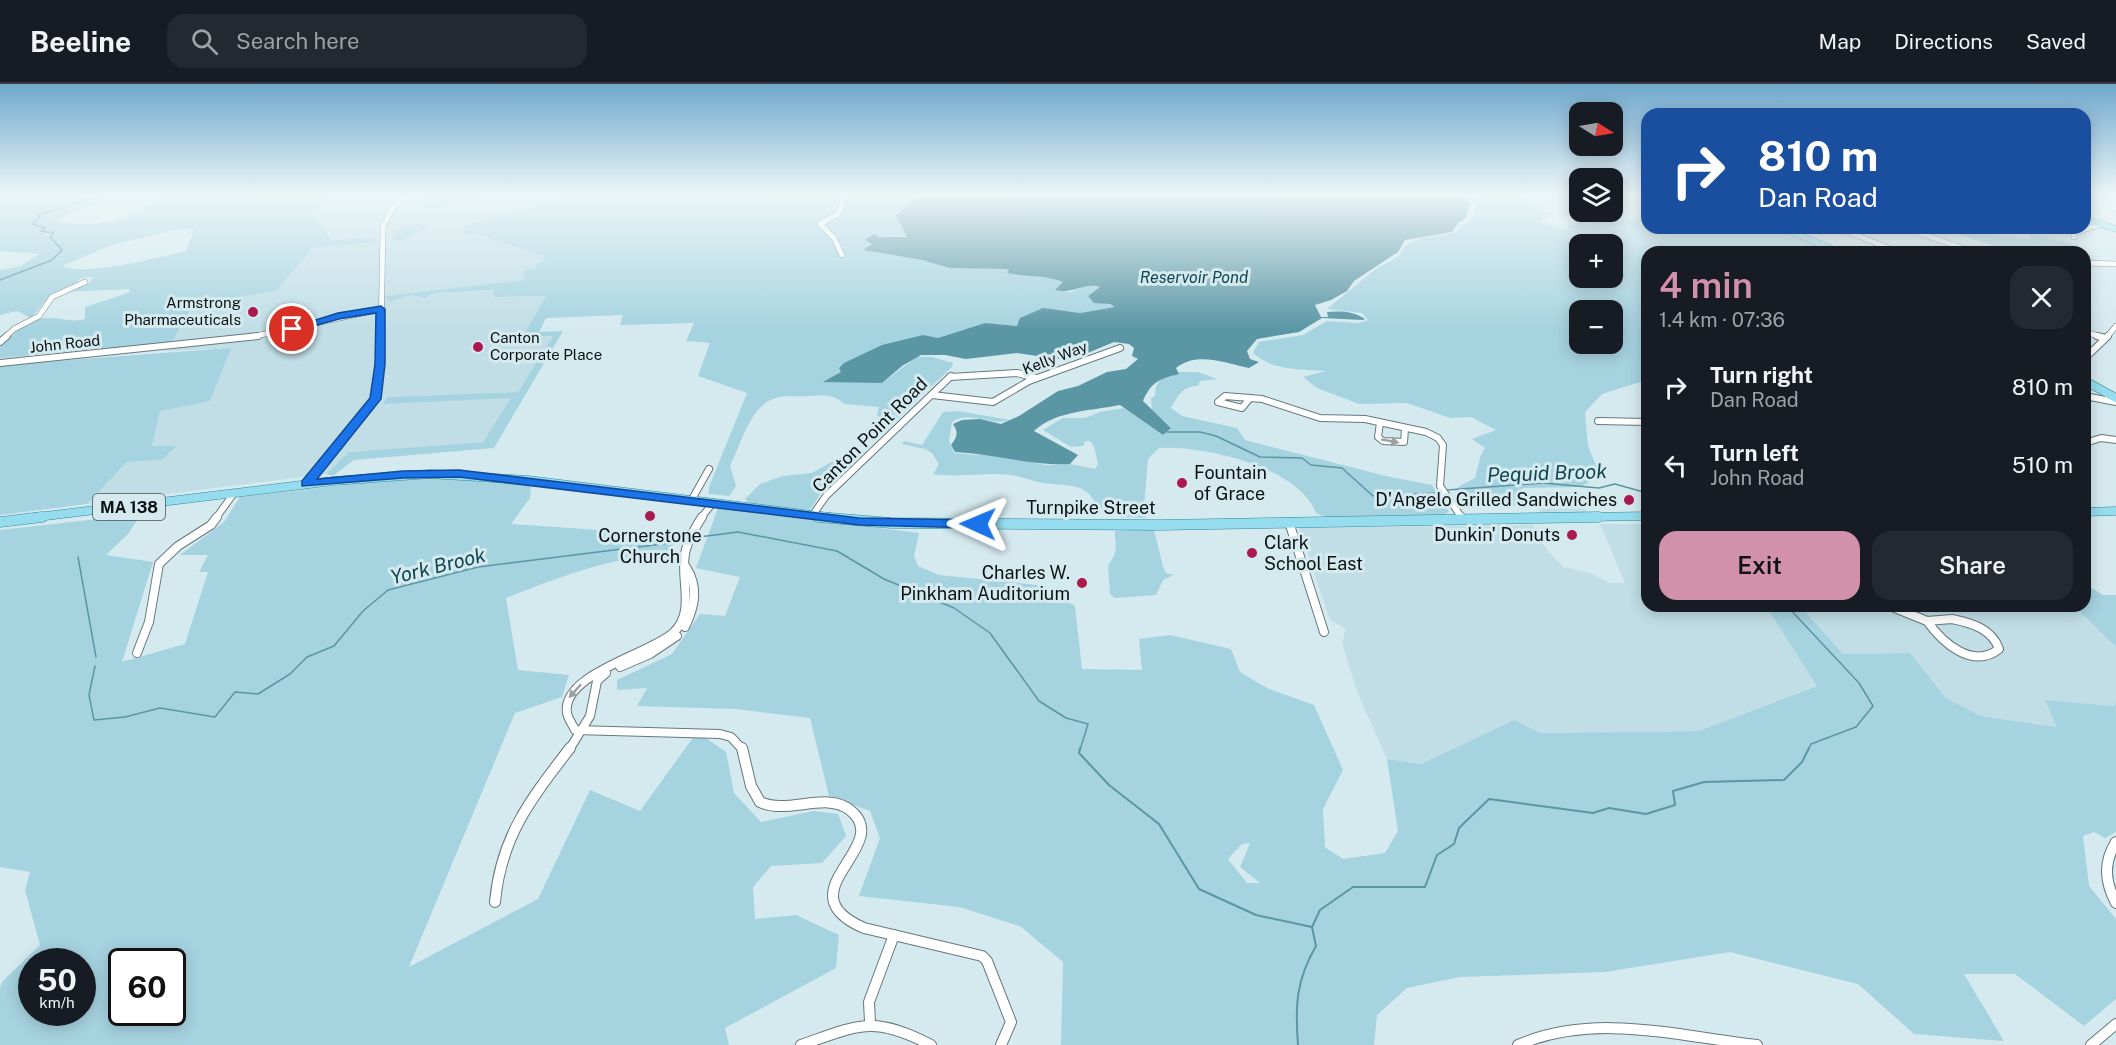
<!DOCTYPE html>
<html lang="en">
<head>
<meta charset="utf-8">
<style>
  :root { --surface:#171b24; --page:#242831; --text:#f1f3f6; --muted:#9ea1a6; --line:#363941; --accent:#d291aa }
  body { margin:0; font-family:"Public Sans",sans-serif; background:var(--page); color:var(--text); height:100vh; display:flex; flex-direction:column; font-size:22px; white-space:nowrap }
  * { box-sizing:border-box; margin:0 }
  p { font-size:20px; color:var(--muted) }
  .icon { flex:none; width:33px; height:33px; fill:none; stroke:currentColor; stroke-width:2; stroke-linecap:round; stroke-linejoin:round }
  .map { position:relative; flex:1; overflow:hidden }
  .side { position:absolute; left:1641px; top:162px; width:450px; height:366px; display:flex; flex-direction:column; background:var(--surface); border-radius:18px; box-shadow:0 3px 15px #0003 }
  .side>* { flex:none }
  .hud { position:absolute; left:1641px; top:24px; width:450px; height:126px; border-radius:18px; box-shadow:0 3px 15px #0003; background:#1a4fa0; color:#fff; overflow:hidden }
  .needle { width:39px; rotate:101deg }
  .tools { position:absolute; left:1569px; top:18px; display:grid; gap:12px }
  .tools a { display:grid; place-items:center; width:54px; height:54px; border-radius:12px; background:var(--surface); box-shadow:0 3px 15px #0003; font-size:30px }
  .speed { position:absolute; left:18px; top:864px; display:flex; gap:12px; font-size:30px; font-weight:700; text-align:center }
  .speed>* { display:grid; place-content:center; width:78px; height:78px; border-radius:50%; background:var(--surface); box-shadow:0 3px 15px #0003; line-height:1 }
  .speed small { font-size:15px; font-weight:400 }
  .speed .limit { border:3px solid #111; border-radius:9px; background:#fff; color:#111 }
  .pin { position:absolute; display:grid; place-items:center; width:51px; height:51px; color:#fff; margin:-26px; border:3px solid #fff; border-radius:50%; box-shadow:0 2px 6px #0007 }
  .me { position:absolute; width:66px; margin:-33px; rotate:271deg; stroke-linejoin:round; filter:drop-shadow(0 0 4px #0008) }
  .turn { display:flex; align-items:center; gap:21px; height:126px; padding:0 18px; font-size:27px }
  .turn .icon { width:78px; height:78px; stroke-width:2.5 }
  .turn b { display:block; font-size:42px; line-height:51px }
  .round { display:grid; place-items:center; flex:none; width:63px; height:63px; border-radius:18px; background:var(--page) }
  .summary { display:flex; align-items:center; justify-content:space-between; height:102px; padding:0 18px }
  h1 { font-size:36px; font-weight:600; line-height:45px; color:var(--accent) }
  .action { display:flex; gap:12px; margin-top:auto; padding:12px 18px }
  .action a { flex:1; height:69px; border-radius:18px; background:var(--accent); color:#111; font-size:24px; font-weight:600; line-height:69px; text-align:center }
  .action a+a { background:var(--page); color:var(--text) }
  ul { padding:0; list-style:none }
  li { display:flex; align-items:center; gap:18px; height:78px; padding:0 18px }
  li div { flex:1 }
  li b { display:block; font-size:22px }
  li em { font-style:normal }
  header { display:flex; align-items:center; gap:36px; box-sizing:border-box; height:84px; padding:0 30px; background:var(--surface); border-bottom:2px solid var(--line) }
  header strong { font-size:28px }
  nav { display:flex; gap:33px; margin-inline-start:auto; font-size:21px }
  .search { width:420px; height:54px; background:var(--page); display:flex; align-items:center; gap:15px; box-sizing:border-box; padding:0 21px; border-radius:18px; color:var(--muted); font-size:22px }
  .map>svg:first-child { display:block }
</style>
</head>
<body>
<header>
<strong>Beeline</strong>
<div class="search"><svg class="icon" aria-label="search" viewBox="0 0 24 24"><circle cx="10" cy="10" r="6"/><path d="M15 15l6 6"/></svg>Search here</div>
<nav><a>Map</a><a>Directions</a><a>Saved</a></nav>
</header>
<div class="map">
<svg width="2116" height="961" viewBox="0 0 2116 961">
  <rect width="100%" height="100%" fill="#d5eaef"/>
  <g fill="#c1dee6">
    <path d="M331,111H431L420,120L429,126L496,111H555L563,115L464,142L465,151L476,150L544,172L545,177L525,196L386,212L389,217L412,211L425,214L434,209L493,206L494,213L547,212L523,252H553L518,308L387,313L383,319L511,314L483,358L349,368L326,390L87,420L127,378L162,376L175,362H152L160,327L230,264L166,267L194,220L276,207L313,164L375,158V154L331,156L312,130Z"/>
    <path d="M1572,408L1588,430H1541L1530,409Z"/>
    <path d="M1600,440H1647V522H1766L1818,601L1699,647L1541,649L1514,636L1421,680L1387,675L1357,608L1342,559L1346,545L1330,536L1299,444L1533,441L1545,463L1563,483L1587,488L1611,499H1625Z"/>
    <path d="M1800,522H2074L2116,563V618L2114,622L2045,616L2058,643L1981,632L1946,614L1910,569L1843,570Z"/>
  </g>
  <g fill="#a6d3e0" fill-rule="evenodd">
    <path d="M0,111H331L312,130L331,156L376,154V158L313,164L276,207L194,220L171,259L0,274V263C13,251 27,234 47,234C62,233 69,239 85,235V223L130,208L129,205L64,208L88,200L94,193L81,194L75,200L52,209L31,234L17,227L0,231V186L21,182L39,170L0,167ZM112,114H159C131,138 94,144 59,138L71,128ZM183,144L194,146L186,167C158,173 86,193 62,182L112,161Z"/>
    <path d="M431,111H496L429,126L419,120Z"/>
    <path d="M555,111H919L896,132L907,152L879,153L863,166L967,184L1005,185L1009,186L1008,189C1027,193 1046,191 1064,198L1055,206L1072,208L1085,201L1100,203L1088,212L1116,223L1080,229L1067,227L1018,242L985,239L938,254L922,251L825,297L882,299L917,273H932L953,279L952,283L895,337L877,332L879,323L844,320C835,310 822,311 809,312C798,313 786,311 776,314C750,321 741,360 730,382L736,402L729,412L709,410V403L747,309L698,292L710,259L686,257L694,239L620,241L623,231L546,234L539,248L563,247L494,364L354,376L333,392L326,390L349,368L483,358L511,314L383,320L387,313L518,308L553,252H523L546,212L494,213L493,206L434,209L425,214L412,211L388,218L386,212L524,196L523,187L536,184L537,180L545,177L544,172L476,150L464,151V142L562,115Z"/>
    <path d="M1493,111H1519L1525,118L1553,130L1539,138L1565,145L1579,133L1603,136L1647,134V144H1778L1828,165L1813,168H1647V296L1602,310L1585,328L1588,362L1597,384L1591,397L1581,403L1523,404L1520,421C1500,424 1478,425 1460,415L1458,403L1475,394L1481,371L1485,364L1472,355L1496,346L1471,333L1450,334L1407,319L1359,320L1317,304L1303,293L1326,287C1300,285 1273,287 1253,269L1259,258L1303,251L1327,237L1358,239L1368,236L1362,229L1327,225L1373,187L1399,172L1405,162L1421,154L1455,149L1474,132L1477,114ZM1580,160H1612V194H1580ZM1580,226H1612V260H1580Z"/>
    <path d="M419,140L428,142L404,156H391L396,146Z"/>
    <path d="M1938,144L2030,155L2029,149L2076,161C2024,181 1984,156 1938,144Z"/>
    <path d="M231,264L210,317L160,327L152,362H176L162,376L127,378L87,420L0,431V281Z"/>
    <path d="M1178,288H1198L1217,295L1200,297L1198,302C1183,302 1178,311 1171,324L1182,332L1237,344L1245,356L1390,393L1432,401L1449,428L1442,431L1326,433L1316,429C1300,383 1202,361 1159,364L1148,375L1144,422L1146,434L1121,433L1096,423C1090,396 1060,403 1038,398C1029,396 1021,392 1011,391C985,388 959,394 933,390L939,380L932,369L925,365L902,360L904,357L922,361L943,328L958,327L1010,336C992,343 970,325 952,338L949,357L954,369L977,371L990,369L1045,381L1070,380L1095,385L1098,380L1094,362L1090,357H1085L1083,362L1071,363L1043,346L1063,334H1085L1100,328L1124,324L1163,351L1171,343L1152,326L1151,314L1155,312C1156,288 1168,298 1178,288Z"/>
    <path d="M858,369L861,371L858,375L823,406L810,426L750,420L745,415L760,400L783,392L812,389L839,374Z"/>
    <path d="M441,393L531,401L530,414L511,440L673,451L672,471C614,471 560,493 506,514L518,586L569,591L562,613L515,629L409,883L538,815L590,706L640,727L697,648L726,668L734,709L761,738L814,727L838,730L846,752L822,779L771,782L753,803L755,835L796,831L839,851L836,884L725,944L729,961H0V904L2,898L40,861L25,806L30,788L0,783V446L141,430L128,450L106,471L153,478L122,578L185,560L208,488H199L208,471H180L224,438L240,413L387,396ZM32,878H82V928H32ZM122,878H172V928H122Z"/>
    <path d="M718,424L919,449L914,472L918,482L939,491L1037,501L1075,522L1082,585L1142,586L1139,555L1170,551L1231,565L1240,588L1269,605L1314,621L1343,686L1323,725L1325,763L1343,775L1385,769L1398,747L1387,675L1421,680L1514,636L1541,649L1699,647L1817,602L1766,522H1800L1843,570L1910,569L1946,614L1981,632L2057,643L2045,616L2114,622L2116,618V748L2105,754L2094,748L2083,752L2089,802L2116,835V915L2084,942L2015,890H1964L2004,957L1914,950L1858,900L1730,868L1605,888L1460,893L1407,904L1377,931L1374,961H1061L1063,878L1020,842L959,823L859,812L880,754L870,727L829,712L810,634L736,625L637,622L647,604L617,606V596L672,570L700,530L725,532L740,493L696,484ZM1250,759L1240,783L1260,799H1247L1228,775L1242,760Z"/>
    <path d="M1154,445L1163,483L1166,489L1174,491L1163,496L1156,511L1115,514L1110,510L1108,481C1119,468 1115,463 1115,447Z"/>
    <path d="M2085,500L2103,511H2116V563L2074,522H2085Z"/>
  </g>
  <path fill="#5b96a5" d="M919,111H1465L1470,121L1465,135L1459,138L1452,148L1405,156L1398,168L1354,197L1347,207L1331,216L1315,221L1321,233H1328L1327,228C1341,227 1353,227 1365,235L1363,236L1322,234L1299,248L1257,255L1247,267L1250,275L1259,278L1249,284C1226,279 1196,267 1176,284L1179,290C1159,295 1151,298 1143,317L1171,344L1163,351L1120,321C1091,327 1057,326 1034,347L1078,371L1070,380C1032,382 994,370 955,368L951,361C957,353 959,349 953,340L962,336L980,335L1001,340L1019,332L1058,307L1078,302L1107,288L1126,285L1138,275L1132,272L1134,264L1129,260L1114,258L1078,273L1056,275L1017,269L966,275L945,271H921L902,282L882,299L823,298L841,288L839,284L844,279L882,261L923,251L938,254L985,239L1017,242L1020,234L1043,224L1080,229L1115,223L1110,220L1094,219L1088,212L1100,203C1083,198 1072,211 1055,206L1063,198C1046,191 1026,193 1007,189L1009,186L1005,185L950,184L922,176L863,166L872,160L865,156L874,150L879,153H907L896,132Z"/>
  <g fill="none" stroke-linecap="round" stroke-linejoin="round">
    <g stroke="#5b96a5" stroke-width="1.5">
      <path d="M0,196L52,176L62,166L50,153L54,149L41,147L45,144L33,140L40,133L37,131L103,111"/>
      <path d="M1167,348H1200L1216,352L1260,373L1302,374L1311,381L1342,384L1373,412L1438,409"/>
      <path d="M1447,406L1543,399L1599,404L1615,400L1647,409"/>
      <path d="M699,453L738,448L837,467L884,495L954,524L990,549L1039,617L1066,634L1088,640L1080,666"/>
      <path d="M78,473L96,573"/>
      <path d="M1787,522L1859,599L1873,622L1856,643L1811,660L1808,666"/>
      <path d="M95,582L89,611L94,636L125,633L160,624L215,633L235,608L258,610L290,590L307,573L334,562L363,527L388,506L478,483L678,458"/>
    </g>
    <g stroke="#5b96a5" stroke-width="2">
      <path d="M1080,664L1079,669L1109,701L1159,740L1199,805L1256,831L1312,843"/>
      <path d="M1298,961C1295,922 1296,896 1316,862L1312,843L1320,826L1353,803H1425L1437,771L1454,760L1459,744L1489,715L1593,729L1609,724L1646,730L1675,721L1673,707L1704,698L1784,696L1802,678L1809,664"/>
    </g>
    <defs>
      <g id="minor-far3">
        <path d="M2116,117L2111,121L2116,125"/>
        <path d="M1839,144L1898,168"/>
        <path d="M1919,149L1974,168"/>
        <path d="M2074,153L2075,149L2101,140"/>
        <path d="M842,171L834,154L820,140L839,129L844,111"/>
        <path d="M2085,179L2116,180"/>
        <path d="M2085,248L2102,253"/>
        <path d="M5,253L14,245L39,232L52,213L85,198"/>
        <path d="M251,253L381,225"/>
        <path d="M381,253L383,143L391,127L406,111"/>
        <path d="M2107,253L2116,242"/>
      </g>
      <g id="minor-far2">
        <path d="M2097,252L2105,254"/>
        <path d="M0,258L7,252"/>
        <path d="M2085,274L2108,252"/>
        <path d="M0,279L258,252"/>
        <path d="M950,293L1017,289L1036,294"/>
        <path d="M932,311L993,318L1029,297L1120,264"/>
        <path d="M1225,312L1250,314L1242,324L1218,318Z"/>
        <path d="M2085,312L2116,318"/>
        <path d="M1250,314L1262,315L1320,334L1365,335L1426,348L1438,354L1443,361L1440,402L1462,434"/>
        <path d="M1647,315V327"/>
        <path d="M1598,337L1647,338"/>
        <path d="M1380,339L1378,353L1383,357L1404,358L1405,345"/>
        <path d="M2085,359L2101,354L2116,356"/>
        <path d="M306,400L376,315L381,252"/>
        <path d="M691,417L709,385"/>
        <path d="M812,432L826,412L951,292"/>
        <path d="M216,434L234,409"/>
        <path d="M701,434L712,420"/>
      </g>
      <g id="minor-far1">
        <path d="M702,433C695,444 687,457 685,470C680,497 696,528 673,549C650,570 561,590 567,629C568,635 573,641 575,646L720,650L731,653L743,666"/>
        <path d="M1461,433L1462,435"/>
        <path d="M1289,438L1324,548"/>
        <path d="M1890,522L1927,537"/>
        <path d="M1952,535C1972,539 1992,545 1999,565C1972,586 1942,558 1927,537Z"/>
        <path d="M685,543C695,522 699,503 686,483"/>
        <path d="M137,569L149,538L159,480L178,462L211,441L217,433"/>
        <path d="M620,583L650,570L677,552"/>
        <path d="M569,666L590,632L597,597L606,589"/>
      </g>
      <g id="minor">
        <path d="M742,664L751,702L760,718C788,731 826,707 850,726C896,762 781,808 864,844L982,872L987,877L1011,938L1001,961"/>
        <path d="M2116,758C2103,779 2105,798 2116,819"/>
        <path d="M495,818C501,752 531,715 570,664"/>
        <path d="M870,938L869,918L894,851"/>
        <path d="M801,961C859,941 873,931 931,961"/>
        <path d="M1518,961C1595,928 1677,952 1757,961"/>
        <path d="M2091,961L2116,940"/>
      </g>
      <g id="major-far2">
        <path d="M2085,135L2116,145"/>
        <path d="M1783,144L1839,168"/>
      </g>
      <g id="major-far1">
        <path d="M2085,297L2116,314"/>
        <path d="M2085,428L2116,427"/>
        <path d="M29,434L334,397L430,390L528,396L836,434"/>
        <path d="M1517,434L1647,432"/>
      </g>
      <g id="major">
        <path d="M818,433L891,439L1160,441L1599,433"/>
        <path d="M0,438L42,433"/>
      </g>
    </defs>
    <use href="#minor-far3" stroke="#66787d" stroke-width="6"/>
    <use href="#minor-far2" stroke="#66787d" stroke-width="8"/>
    <use href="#minor-far1" stroke="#66787d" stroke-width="10"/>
    <use href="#minor" stroke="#66787d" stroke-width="12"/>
    <use href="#major-far2" stroke="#37889b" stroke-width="7"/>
    <use href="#major-far1" stroke="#37889b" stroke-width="9"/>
    <use href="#major" stroke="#37889b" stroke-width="11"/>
    <use href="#minor-far3" stroke="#fff" stroke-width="5"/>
    <use href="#minor-far2" stroke="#fff" stroke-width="6"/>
    <use href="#minor-far1" stroke="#fff" stroke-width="8"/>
    <use href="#minor" stroke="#fff" stroke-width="10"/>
    <use href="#major-far2" stroke="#95ddee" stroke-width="6"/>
    <use href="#major-far1" stroke="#95ddee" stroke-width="8"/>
    <use href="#major" stroke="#95ddee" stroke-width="10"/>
  </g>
  <defs><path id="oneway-solid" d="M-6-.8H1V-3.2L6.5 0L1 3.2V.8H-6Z" transform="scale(1.5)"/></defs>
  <g fill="#9da0a1">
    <use href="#oneway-solid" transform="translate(1390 357) rotate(10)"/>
    <use href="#oneway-solid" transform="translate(575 607) rotate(132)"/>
  </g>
  <linearGradient id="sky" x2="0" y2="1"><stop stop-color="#6fa8cd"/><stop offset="0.45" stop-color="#ecf6f8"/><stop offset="1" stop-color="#ecf6f8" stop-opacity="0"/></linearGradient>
  <rect width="2116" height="245" fill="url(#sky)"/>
  <path fill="#1a73e8" stroke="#114b97" stroke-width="1.5" d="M381,222L385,225V280L381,315L317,395L403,387L459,386L859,434L978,436L985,440L978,444L859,441L459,393L403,394L302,402V397L370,314L375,280L376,229L339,235L292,248L287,245L338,229Z"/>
  <g fill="#ab194e" stroke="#d5eaef" stroke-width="2">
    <circle cx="253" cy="228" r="6"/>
    <circle cx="478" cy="263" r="6"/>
    <circle cx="1182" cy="399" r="6"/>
    <circle cx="1629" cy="416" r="6"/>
    <circle cx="650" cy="432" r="6"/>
    <circle cx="1572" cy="451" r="6"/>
    <circle cx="1252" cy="469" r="6"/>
    <circle cx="1082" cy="499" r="6"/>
  </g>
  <g text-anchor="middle" stroke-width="6" stroke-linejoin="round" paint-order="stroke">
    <g font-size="15" fill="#0b1214" stroke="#d5eaef" text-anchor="end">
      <text x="241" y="224">Armstrong<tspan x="241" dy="17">Pharmaceuticals</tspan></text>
      <text x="490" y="259" text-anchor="start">Canton<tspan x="490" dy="17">Corporate Place</tspan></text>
    </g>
    <g font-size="15" fill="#0b1214" stroke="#d5eaef">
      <text transform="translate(65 260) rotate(-6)" y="5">John Road</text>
      <text transform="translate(1055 274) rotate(-21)" y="5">Kelly Way</text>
    </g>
    <g font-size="16" font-style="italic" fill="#104551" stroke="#d5eaef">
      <text x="1194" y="199">Reservoir Pond</text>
    </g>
    <rect fill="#d5eaef" stroke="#485356" stroke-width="1.5" x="93" y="410" width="72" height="26" rx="4.5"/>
    <g font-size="16" font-weight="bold" fill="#0b1214">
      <text x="129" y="429">MA 138</text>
    </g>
    <g font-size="18" fill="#0b1214" stroke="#d5eaef">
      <text transform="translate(870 351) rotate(-45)" y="6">Canton Point Road</text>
      <text x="1091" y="430">Turnpike Street</text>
    </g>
    <g font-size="18" fill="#0b1214" stroke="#d5eaef" text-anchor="end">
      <text x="1194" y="395" text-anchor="start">Fountain<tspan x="1194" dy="21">of Grace</tspan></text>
      <text x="1617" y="422">D'Angelo Grilled Sandwiches</text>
      <text x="1560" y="457">Dunkin' Donuts</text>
      <text x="650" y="458" text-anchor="middle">Cornerstone<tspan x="650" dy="21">Church</tspan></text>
      <text x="1264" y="465" text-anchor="start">Clark<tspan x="1264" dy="21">School East</tspan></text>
      <text x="1070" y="495">Charles W.<tspan x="1070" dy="21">Pinkham Auditorium</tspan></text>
    </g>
    <g font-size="20" font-style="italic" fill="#104551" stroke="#d5eaef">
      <text transform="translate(1547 389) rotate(-2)" y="7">Pequid Brook</text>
      <text transform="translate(438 482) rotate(-14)" y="7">York Brook</text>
    </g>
  </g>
</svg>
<div class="tools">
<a><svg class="needle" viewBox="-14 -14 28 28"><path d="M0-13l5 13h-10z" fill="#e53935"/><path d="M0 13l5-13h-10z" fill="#9ea1a6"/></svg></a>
<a><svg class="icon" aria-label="layers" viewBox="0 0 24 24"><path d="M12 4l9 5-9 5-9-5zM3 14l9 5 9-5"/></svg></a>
<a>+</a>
<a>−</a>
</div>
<div class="speed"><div>50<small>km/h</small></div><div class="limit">60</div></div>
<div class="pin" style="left:292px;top:245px;background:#d93025"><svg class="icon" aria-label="arrive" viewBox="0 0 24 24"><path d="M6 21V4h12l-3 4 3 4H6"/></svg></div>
<svg class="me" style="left:978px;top:440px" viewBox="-20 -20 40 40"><path d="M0-17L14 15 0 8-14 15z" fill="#1a73e8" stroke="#fff" stroke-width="4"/></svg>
<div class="hud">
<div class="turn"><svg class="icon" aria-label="right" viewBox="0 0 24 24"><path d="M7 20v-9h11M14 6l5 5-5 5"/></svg><div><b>810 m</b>Dan Road</div></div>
</div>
<section class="side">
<div class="summary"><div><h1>4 min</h1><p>1.4 km · 07:36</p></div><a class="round"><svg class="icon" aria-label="close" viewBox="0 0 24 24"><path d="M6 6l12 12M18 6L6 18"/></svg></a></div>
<ul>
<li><svg class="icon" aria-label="right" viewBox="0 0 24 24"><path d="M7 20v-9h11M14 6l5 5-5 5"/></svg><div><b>Turn right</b><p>Dan Road</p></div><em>810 m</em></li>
<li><svg class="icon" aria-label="left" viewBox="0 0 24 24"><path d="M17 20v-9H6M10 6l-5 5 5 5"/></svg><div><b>Turn left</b><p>John Road</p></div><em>510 m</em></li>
</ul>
<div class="action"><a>Exit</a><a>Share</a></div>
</section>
</div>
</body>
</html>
